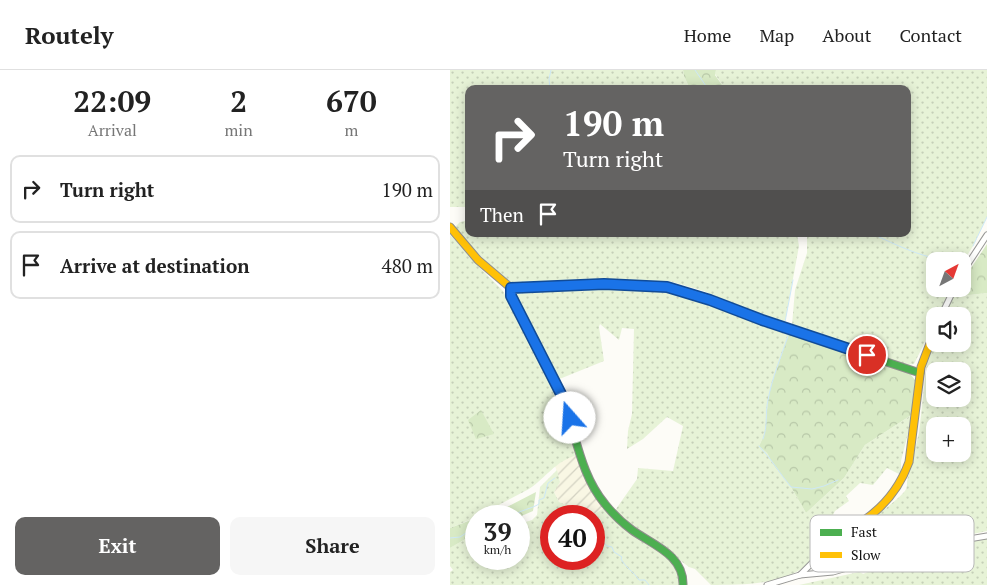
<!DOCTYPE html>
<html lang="en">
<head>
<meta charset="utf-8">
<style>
  :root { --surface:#fff; --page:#f6f6f6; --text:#222; --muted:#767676; --line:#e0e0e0; --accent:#646362 }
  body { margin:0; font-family:"PT Serif",serif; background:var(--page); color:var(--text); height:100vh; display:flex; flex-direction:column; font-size:19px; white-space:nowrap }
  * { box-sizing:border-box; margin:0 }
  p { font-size:16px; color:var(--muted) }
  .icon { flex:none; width:28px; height:28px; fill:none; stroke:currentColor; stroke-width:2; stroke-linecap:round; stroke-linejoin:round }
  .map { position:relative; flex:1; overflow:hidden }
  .sheet { display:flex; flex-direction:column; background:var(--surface); width:450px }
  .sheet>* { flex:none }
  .banner { position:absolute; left:15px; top:15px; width:446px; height:152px; border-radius:10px; box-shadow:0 2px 12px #0003; background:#646362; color:#fff; overflow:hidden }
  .needle { width:32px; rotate:41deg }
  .controls { position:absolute; left:476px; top:182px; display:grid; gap:10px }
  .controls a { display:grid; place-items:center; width:45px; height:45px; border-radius:10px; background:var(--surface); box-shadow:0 2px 12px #0003; font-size:25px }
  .speed { position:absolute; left:15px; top:435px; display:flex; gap:10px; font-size:25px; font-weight:700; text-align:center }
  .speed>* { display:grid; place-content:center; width:65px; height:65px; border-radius:50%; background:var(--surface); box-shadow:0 2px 12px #0003; line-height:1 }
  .speed small { font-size:12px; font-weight:400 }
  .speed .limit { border:8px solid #d22; background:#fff; color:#111 }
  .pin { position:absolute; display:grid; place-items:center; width:42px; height:42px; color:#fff; margin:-21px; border:2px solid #fff; border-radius:50%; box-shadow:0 1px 5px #0007 }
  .me { position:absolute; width:55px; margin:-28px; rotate:341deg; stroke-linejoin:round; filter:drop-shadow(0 0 4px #0008) }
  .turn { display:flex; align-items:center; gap:18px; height:105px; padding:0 15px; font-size:22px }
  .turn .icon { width:65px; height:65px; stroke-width:2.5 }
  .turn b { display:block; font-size:35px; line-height:42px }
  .then { display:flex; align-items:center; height:48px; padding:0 15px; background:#0003; gap:10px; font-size:19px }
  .eta { display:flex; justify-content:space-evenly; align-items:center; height:85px; text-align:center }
  .eta b { font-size:30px; font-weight:700; line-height:35px }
  .primary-button { display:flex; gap:10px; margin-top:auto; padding:10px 15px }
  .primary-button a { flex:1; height:58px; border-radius:10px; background:var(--accent); color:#fff; font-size:20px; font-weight:700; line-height:58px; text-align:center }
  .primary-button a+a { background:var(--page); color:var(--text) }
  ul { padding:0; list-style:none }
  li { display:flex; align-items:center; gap:15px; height:68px; margin:0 10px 8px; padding:0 5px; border:2px solid var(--line); border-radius:10px }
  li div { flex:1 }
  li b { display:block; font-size:19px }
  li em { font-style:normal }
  header { display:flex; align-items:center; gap:30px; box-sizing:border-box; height:70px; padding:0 25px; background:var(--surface); border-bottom:1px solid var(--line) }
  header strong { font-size:24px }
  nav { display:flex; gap:28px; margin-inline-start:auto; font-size:18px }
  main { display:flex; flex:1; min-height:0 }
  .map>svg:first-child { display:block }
</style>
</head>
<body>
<header>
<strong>Routely</strong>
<nav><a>Home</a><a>Map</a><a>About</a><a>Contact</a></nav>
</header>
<main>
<section class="sheet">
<div class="eta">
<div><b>22:09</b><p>Arrival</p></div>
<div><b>2</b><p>min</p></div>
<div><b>670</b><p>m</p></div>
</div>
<ul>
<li><svg class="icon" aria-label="right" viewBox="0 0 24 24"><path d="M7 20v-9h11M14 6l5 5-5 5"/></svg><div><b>Turn right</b></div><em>190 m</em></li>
<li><svg class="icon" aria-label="arrive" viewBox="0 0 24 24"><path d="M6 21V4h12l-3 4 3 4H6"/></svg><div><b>Arrive at destination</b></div><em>480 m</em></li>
</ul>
<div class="primary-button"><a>Exit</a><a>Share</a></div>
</section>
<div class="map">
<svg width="537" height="515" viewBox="0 0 537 515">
  <defs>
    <pattern id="farmland-furrows" width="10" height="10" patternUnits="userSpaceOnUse" patternTransform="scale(1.25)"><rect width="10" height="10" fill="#f9f7e4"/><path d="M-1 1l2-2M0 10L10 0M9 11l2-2" fill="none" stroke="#d4d3c3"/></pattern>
    <pattern id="grass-dots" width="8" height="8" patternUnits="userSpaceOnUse" patternTransform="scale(1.25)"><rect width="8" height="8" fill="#e7f3d7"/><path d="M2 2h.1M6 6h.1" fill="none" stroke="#c5cfb8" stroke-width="1.8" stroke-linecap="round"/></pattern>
    <pattern id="forest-crowns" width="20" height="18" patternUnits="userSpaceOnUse" patternTransform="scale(1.25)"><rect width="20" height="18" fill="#d8eac5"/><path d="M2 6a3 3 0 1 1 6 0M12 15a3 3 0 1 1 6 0" fill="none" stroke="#b8c8a8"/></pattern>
  </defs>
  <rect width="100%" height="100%" fill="#fdfcf7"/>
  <path fill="url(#farmland-furrows)" d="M127,385L133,403L154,438L141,446H137L133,436L121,437L109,432L104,422L110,411L105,396L117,388Z"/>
  <g fill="url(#grass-dots)" fill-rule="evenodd">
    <path d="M0,0H233L234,6L240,19H19V137H0Z"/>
    <path d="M266,0H537V147L523,176L513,192L485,191V219H500L488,246H485V252L464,294L456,295L363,264L342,255L345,220L357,183V164H458V19H275L265,4Z"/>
    <path d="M19,150V164H347L349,176L335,252L334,256L292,239L254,221L219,211L200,213L137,211L95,215H63L16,173L5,157L10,152Z"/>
    <path d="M0,165L23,187L30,198L53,221L113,335L105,339L111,366L121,363L127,385C104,392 97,407 79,419L22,449L0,458Z"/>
    <path d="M129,217L132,222L138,217H179L239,226L261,233L338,263C334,282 325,300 320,319C315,339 319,358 309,376L317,383L324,396L341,417L356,443L394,408L415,375L463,344L451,391V405L437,398L423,415L410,413L396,426L399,431L385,441L381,449L383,452L370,463L380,473C370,482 359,494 348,501C323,515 289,515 261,515L245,499L239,497L167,444L166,439L187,409L188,398L223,401L233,356L217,347L193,369L177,379L178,361L182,344L184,259L172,258L169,270L150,254L149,257L154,291L107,310L63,225L66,222Z"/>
    <path d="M537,223V461L467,476L410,496L382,486L383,479L387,474C399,465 452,429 456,419C457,417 457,414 457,411L469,363L477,291L485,269V274H512V246H495L502,227ZM485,301H512V329H485ZM485,356H512V384H485Z"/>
    <path d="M107,400L110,412L104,422L109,432L121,437L133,436L137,446H101V489H144V446H141L154,438L221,489L229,502L231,515H0V502L3,500L0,496V478L26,463V489H69V454L82,450L87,445L90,417Z"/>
    <path d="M537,468V515H349L409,502L413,504L462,484Z"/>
  </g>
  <g fill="url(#forest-crowns)">
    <path d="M233,0H266L265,5L275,19H240L234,6Z"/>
    <path d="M537,174V223L502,227L507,219H512L513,210Z"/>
    <path d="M338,263L458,301L465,310L463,344L415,375L394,408L356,443L341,417L324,396L317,383L309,376C319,358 315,339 320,319C325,300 334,282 338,263Z"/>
    <path d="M31,340L44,364L26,369L18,350Z"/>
    <path d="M86,422L83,441L69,447L30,446L57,437Z"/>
    <path d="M26,448V463L0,478V458Z"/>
  </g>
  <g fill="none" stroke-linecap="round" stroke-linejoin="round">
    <g stroke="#cde8f7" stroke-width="1">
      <path d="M245,0L258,19"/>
      <path d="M100,19L99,9L101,0"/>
      <path d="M408,164H410"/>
      <path d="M423,164C446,175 467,185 492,190"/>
      <path d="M523,176L537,147"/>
      <path d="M335,252L343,210"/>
      <path d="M313,369C318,356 315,343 318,330C322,308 331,287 338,266"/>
      <path d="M309,376C321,388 330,404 341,417L362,419L374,416L388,410"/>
      <path d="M63,446C70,440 81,439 89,434V430L94,428L98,413L105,408"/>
      <path d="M0,468L10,467L16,463H21L26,459"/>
      <path d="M154,473L157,476L162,477L164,482L172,487L171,489C175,497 184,502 189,510H195L199,515"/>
    </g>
    <defs>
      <g id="street">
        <path d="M512,203L537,165"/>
        <path d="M491,246L504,219"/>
        <path d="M350,505L383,502L397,498H413L483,475L537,466"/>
        <path d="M317,515L350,505L362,493L377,483L382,491L396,498"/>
      </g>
      <g id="fast">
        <path d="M61,218V227C78,259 97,291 111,325C126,361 129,403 155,434C163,444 171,452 182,460C203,475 234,485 233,515"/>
        <path d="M361,267L470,303"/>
      </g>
      <g id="slow">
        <path d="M0,157L28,190L61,218L154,214L217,217L260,230L361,267"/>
        <path d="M377,483C387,465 405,457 421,445C439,431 451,414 459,392L471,297L485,260"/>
      </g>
    </defs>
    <use href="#street" stroke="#979795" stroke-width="7"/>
    <use href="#fast" stroke="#8e8d8b" stroke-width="9"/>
    <use href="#slow" stroke="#8e8d8b" stroke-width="9"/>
    <use href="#street" stroke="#fffffe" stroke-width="5"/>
    <use href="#fast" stroke="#4caf50" stroke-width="7"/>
    <use href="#slow" stroke="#ffc107" stroke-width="7"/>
  </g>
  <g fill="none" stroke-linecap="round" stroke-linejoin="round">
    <defs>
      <path id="route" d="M120,348L111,324L61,226V218L154,214L217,217L260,230L312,250L417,285"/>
    </defs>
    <use href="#route" stroke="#114b97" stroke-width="12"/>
    <use href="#route" stroke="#1a73e8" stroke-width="9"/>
  </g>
  <rect x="360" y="445" width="164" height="57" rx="8" fill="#fff" stroke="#b8b8b8" stroke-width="1"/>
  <rect x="370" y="459" width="22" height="7" fill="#4caf50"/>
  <rect x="370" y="482" width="22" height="6" fill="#ffc107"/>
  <g font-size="14" fill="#111">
    <text x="401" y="467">Fast</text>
    <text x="401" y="490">Slow</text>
  </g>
</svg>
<div class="controls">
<a><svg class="needle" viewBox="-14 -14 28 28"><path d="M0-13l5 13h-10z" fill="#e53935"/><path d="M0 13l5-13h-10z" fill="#767676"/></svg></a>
<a><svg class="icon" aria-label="sound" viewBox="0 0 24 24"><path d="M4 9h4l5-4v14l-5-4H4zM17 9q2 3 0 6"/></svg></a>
<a><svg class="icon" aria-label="layers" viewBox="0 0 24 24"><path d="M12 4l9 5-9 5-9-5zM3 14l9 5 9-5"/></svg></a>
<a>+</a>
</div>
<div class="speed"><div>39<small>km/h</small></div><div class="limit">40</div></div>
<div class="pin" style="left:417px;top:285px;background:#d93025"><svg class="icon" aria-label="arrive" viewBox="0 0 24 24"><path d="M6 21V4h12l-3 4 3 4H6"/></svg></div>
<svg class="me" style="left:120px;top:348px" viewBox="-20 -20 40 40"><circle r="19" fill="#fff"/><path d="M0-13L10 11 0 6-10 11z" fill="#1a73e8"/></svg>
<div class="banner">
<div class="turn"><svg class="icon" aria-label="right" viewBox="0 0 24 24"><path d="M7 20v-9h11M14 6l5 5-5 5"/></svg><div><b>190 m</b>Turn right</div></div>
<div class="then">Then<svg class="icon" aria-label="arrive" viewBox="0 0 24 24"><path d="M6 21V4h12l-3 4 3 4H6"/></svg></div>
</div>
</div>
</main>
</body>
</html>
